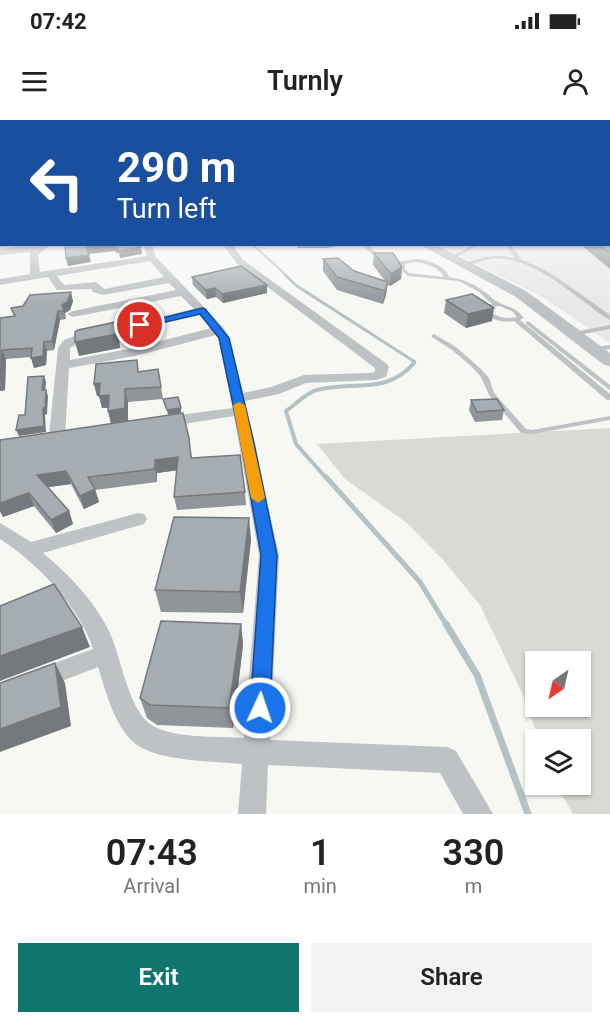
<!DOCTYPE html>
<html lang="en">
<head>
<meta charset="utf-8">
<style>
  :root { --surface:#fff; --page:#f2f2f2; --text:#222; --muted:#767676; --accent:#0f766e }
  body { margin:0; font-family:Roboto,sans-serif; background:var(--page); color:var(--text); height:100vh; display:flex; flex-direction:column; font-size:22px; white-space:nowrap }
  * { box-sizing:border-box; margin:0 }
  p { font-size:20px; color:var(--muted) }
  .icon { flex:none; width:33px; height:33px; fill:none; stroke:currentColor; stroke-width:2; stroke-linecap:round; stroke-linejoin:round }
  .map { position:relative; height:694px; overflow:hidden }
  .drawer { display:flex; flex-direction:column; background:var(--surface); flex:1 }
  .drawer>* { flex:none }
  .hud { position:absolute; left:0px; top:0px; width:610px; height:126px; box-shadow:0 2px 4px #0004; background:#1a4fa0; color:#fff; overflow:hidden }
  .needle { width:39px; rotate:214deg }
  .controls { position:absolute; left:525px; top:531px; display:grid; gap:12px }
  .controls a { display:grid; place-items:center; width:66px; height:66px; border-radius:0px; background:var(--surface); box-shadow:0 2px 4px #0004; font-size:30px }
  .pin { position:absolute; display:grid; place-items:center; width:51px; height:51px; color:#fff; margin:-26px; border:3px solid #fff; border-radius:50%; box-shadow:0 2px 6px #0007 }
  .me { position:absolute; width:66px; margin:-33px; rotate:3deg; stroke-linejoin:round; filter:drop-shadow(0 0 4px #0008) }
  .turn { display:flex; align-items:center; gap:21px; height:126px; padding:0 18px; font-size:27px }
  .turn .icon { width:78px; height:78px; stroke-width:2.5 }
  .turn b { display:block; font-size:42px; line-height:51px }
  .eta { display:flex; justify-content:space-evenly; align-items:center; height:102px; text-align:center }
  .eta b { font-size:36px; font-weight:600; line-height:42px }
  .cta { display:flex; gap:12px; margin-top:auto; padding:12px 18px }
  .cta a { flex:1; height:69px; border-radius:0px; background:var(--accent); color:#fff; font-size:24px; font-weight:600; line-height:69px; text-align:center }
  .cta a+a { background:var(--page); color:var(--text) }
  .status { display:flex; justify-content:space-between; align-items:center; height:42px; padding:0 30px; background:var(--surface); direction:ltr }
  .status svg { height:16px; fill:currentColor }
  header { display:flex; justify-content:space-between; align-items:center; height:78px; padding:0 18px; background:var(--surface); font-size:27px; font-weight:600 }
  .map>svg:first-child { display:block }
</style>
</head>
<body>
<div class="status"><b>07:42</b><svg viewBox="0 0 49 12"><path d="M0 12V9h3v3zM5 12V6h3v6zM10 12V3h3v9zM15 12V0h3v12zM26 1h20v11H26zM47 4h2v5h-2z"/></svg></div>
<header><svg class="icon" aria-label="menu" viewBox="0 0 24 24"><path d="M4 6h16M4 12h16M4 18h16"/></svg>Turnly<svg class="icon" aria-label="person" viewBox="0 0 24 24"><circle cx="12" cy="8" r="4"/><path d="M4 21q1-7 8-7t8 7"/></svg></header>
<div class="map">
<svg width="610" height="694" viewBox="0 0 610 694">
  <rect width="100%" height="100%" fill="#f7f7f4"/>
  <path fill="#e7e8e7" d="M609,87L610,223L544,178L439,125L609,124Z"/>
  <path fill="#d7dbd4" fill-rule="evenodd" d="M610,308V694H573L556,665L580,664V620L539,619L522,573L480,485L443,440L407,403L345,359L317,324ZM536,542H580V586H536Z"/>
  <g fill="none" stroke-linecap="round" stroke-linejoin="round">
    <path stroke="#b5c1c4" stroke-width="2" d="M252,124L287,156"/>
    <path stroke="#b5c1c4" stroke-width="3" d="M285,155L297,166L415,242L413,245"/>
    <path stroke="#b5c1c4" stroke-width="4" d="M327,359L296,324L286,291C295,285 307,272 317,270C353,261 387,275 414,243"/>
    <path stroke="#b5c1c4" stroke-width="5" d="M326,357L420,462L447,506"/>
    <path stroke="#b5c1c4" stroke-width="7" d="M446,504L477,555L528,694"/>
    <g fill="#bec2c5" fill-rule="evenodd">
      <path d="M363,124H368C374,135 390,141 402,141C407,141 412,139 417,139C428,140 446,146 449,157C462,159 475,164 485,172C489,174 492,179 496,181C508,188 513,185 524,198L520,200L610,274V280H607L514,201C501,203 491,200 482,190L488,185L492,184L479,172L459,161L408,156L400,149V144C386,141 371,138 363,124ZM415,142C425,143 439,147 444,157L409,153L405,149V144ZM499,186L512,191L517,197C506,199 497,198 488,190L492,187Z"/>
      <path d="M472,124H478C469,131 455,140 445,138L464,130Z"/>
      <path d="M505,124H510L522,140L543,149L558,158L610,195V200C600,195 592,187 583,181C558,162 525,135 491,139C482,140 473,144 464,146L462,145C479,137 498,133 516,139Z"/>
      <path d="M528,201L610,265V270L608,269L526,204V202Z"/>
      <path d="M610,205V209L574,216L571,214L574,212Z"/>
      <path d="M434,214L456,227L481,249L489,258L494,273L526,309L532,310L610,296V300L532,314L521,313L489,275L481,257L471,246L452,230L432,217L431,216Z"/>
      <path d="M610,225V229L595,231L592,229L595,227Z"/>
    </g>
    <path fill="#bec2c5" fill-rule="evenodd" d="M40,124H51L38,135L40,152L147,136L143,124H152L156,137L223,207L230,218L243,273L271,267L304,255L370,253L375,252V248L237,144L223,124H232L243,140L387,244L389,247L386,257L376,260L306,263L279,274L245,281L279,435L270,620L447,627L456,631L493,694H463L440,653L268,645L266,694H238L242,644C213,641 150,642 130,619C113,600 106,572 98,547L0,585V563L93,529C80,487 36,442 0,419V403L31,422L138,393L144,394L147,399L144,404L43,433C69,455 92,478 108,509C121,534 127,587 150,604C171,619 218,616 244,618L259,435L234,296L164,307L156,302L164,297L233,288L218,218L216,215L135,236L69,248L65,316L57,321L52,319L49,316L58,228L64,220L77,215L194,189L181,176L73,197L67,194L73,191L176,170L169,163L103,175L93,172L91,169L57,170L48,157L0,165V159L30,154V132L0,135V129ZM150,141L164,157L104,169L96,162L64,165L57,156ZM199,195L211,208L134,228L70,240V228L81,222Z"/>
    <path fill="#bec2c5" fill-rule="evenodd" d="M419,124H434L526,171L610,233V246L604,245L516,177Z"/>
  </g>
  <g fill="#8f9599">
    <path d="M610,109V149L580,124H609Z"/>
    <path d="M297,124H347L326,128H297Z"/>
    <path d="M374,133L402,147L401,159L390,166L387,164L386,175L383,184L337,170L323,151V139L386,162L373,145Z"/>
    <path d="M192,157L267,165V173L223,183L216,177L207,179L193,165Z"/>
    <path d="M446,180L492,201L466,208L444,193Z"/>
    <path d="M73,181L70,190L65,193L66,199L60,200L54,230L47,231L46,245L34,248L31,237L6,239L5,270L0,271V198L14,196L11,188Z"/>
    <path d="M158,249L163,279L128,282V301L111,303L108,291V288H102L99,276H97L94,264L140,251Z"/>
    <path d="M471,280L504,290L502,300L475,302L469,290Z"/>
    <path d="M0,320L191,331L192,338L245,372L246,385L177,390L174,377L177,350L157,353V362L95,370L99,382L84,389L71,364L48,367L69,391L73,404L56,413L34,386L3,397L0,391Z"/>
    <path d="M251,419L243,493L161,492L155,470Z"/>
    <path d="M241,504L243,525L233,608L157,605L147,598L140,578Z"/>
  </g>
  <g fill="#74797d">
    <path d="M0,117H2V124H18L0,127Z"/>
    <path d="M110,124L141,127L142,134L120,138L119,133H116L115,131L88,134L86,127Z"/>
    <path d="M326,124H347L326,128Z"/>
    <path d="M89,135L91,142L68,146L66,138Z"/>
    <path d="M402,147L401,159L390,166L391,154Z"/>
    <path d="M388,162L386,175L383,184L385,171Z"/>
    <path d="M267,165V173L223,183L222,174Z"/>
    <path d="M215,168L216,177L207,179L206,170Z"/>
    <path d="M71,172L73,181L70,190L65,193L66,199L62,185Z"/>
    <path d="M494,188L492,201L466,208L468,194Z"/>
    <path d="M58,191L60,200L54,230L52,221Z"/>
    <path d="M116,202L119,216L120,228L79,236L75,222Z"/>
    <path d="M44,222L47,231L46,245L34,248L31,238Z"/>
    <path d="M2,230L6,239L5,270L0,271Z"/>
    <path d="M44,256L46,262L45,276L42,270Z"/>
    <path d="M100,263L103,275L97,276L94,264Z"/>
    <path d="M125,269L128,282V301L111,303L108,291Z"/>
    <path d="M46,270L48,276L47,294L45,295L46,312L19,316L16,310Z"/>
    <path d="M109,275L112,287L102,288L99,276Z"/>
    <path d="M181,288V293L168,295L167,290Z"/>
    <path d="M178,337L180,350L157,353V362L155,349V340Z"/>
    <path d="M66,351L71,364L42,368L37,355Z"/>
    <path d="M95,369L99,382L84,389L80,376Z"/>
    <path d="M29,373L34,386L3,397L0,391V383Z"/>
    <path d="M69,391L73,404L56,413L51,400Z"/>
    <path d="M249,398L251,419L243,493L240,472Z"/>
    <path d="M241,504L243,525L233,608L229,588Z"/>
    <path d="M82,507L90,527L0,561V536Z"/>
    <path d="M55,543L65,563L71,606L0,632V609Z"/>
  </g>
  <g fill="#a6adb2" stroke="#74797d" stroke-width="1.5">
    <rect x="0" y="87" width="2" height="30"/>
    <path d="M610,109V133L598,124H609V110Z"/>
    <path d="M65,124H110L86,127L89,135L66,138Z"/>
    <path d="M115,124H140L141,127L118,131V126H114Z"/>
    <path d="M374,133H393L402,147L391,154Z"/>
    <path d="M338,138L354,151L388,162L385,171L337,157L323,139Z"/>
    <path d="M241,146L267,165L222,174L215,168L206,170L192,157Z"/>
    <path d="M71,172L67,182L62,185L64,191H58L52,221L44,222L43,236L31,238L32,228L2,230L1,261H0V198L15,196L11,188L23,186L30,175Z"/>
    <path d="M472,174L494,188L468,194L446,180Z"/>
    <path d="M116,202L117,214L75,222V212L78,210Z"/>
    <path d="M137,240L138,252L158,249L161,267L125,269V288L108,291L109,275L99,276L100,263L94,264L96,244Z"/>
    <path d="M44,256L42,270H46L45,288H43L44,306L16,310L19,295H25L28,257Z"/>
    <path d="M178,277L181,288L167,290L163,279Z"/>
    <path d="M497,279L504,290L477,292L471,280Z"/>
    <path d="M183,293L189,318L191,338L240,335L245,372L174,377L178,337L155,340V349L88,357L95,369L80,376L66,351L37,355L69,391L51,400L29,373L0,383V320Z"/>
    <path d="M174,397L249,398L240,472L155,470Z"/>
    <path d="M54,464L82,507L0,536V486Z"/>
    <path d="M161,501L241,504L229,588L150,585L140,578Z"/>
    <path d="M55,543L61,587L0,609V563Z"/>
  </g>
  <linearGradient id="sky" x2="0" y2="1"><stop stop-color="#93b9da"/><stop offset="0.47" stop-color="#fbfbfa"/><stop offset="1" stop-color="#fbfbfa" stop-opacity="0"/></linearGradient>
  <rect width="610" height="184" fill="url(#sky)"/>
  <path fill="#1a73e8" stroke="#114b97" stroke-width="1.5" d="M202,188L205,189L229,218L254,323L277,435L270,588L267,595L260,598L253,595L250,588L261,435L241,323L219,218L200,194L140,208L135,205Z"/>
  <path fill="#f59e0b" d="M239,282L245,285L265,378L258,383L251,378L233,285Z"/>
</svg>
<div class="controls">
<a><svg class="needle" viewBox="-14 -14 28 28"><path d="M0-13l5 13h-10z" fill="#e53935"/><path d="M0 13l5-13h-10z" fill="#767676"/></svg></a>
<a><svg class="icon" aria-label="layers" viewBox="0 0 24 24"><path d="M12 4l9 5-9 5-9-5zM3 14l9 5 9-5"/></svg></a>
</div>
<div class="pin" style="left:140px;top:205px;background:#d93025"><svg class="icon" aria-label="arrive" viewBox="0 0 24 24"><path d="M6 21V4h12l-3 4 3 4H6"/></svg></div>
<svg class="me" style="left:260px;top:588px" viewBox="-20 -20 40 40"><circle r="17" fill="#1a73e8" stroke="#fff" stroke-width="3"/><path d="M0-11L8 9 0 5-8 9z" fill="#fff"/></svg>
<div class="hud">
<div class="turn"><svg class="icon" aria-label="left" viewBox="0 0 24 24"><path d="M17 20v-9H6M10 6l-5 5 5 5"/></svg><div><b>290 m</b>Turn left</div></div>
</div>
</div>
<section class="drawer">
<div class="eta">
<div><b>07:43</b><p>Arrival</p></div>
<div><b>1</b><p>min</p></div>
<div><b>330</b><p>m</p></div>
</div>
<div class="cta"><a>Exit</a><a>Share</a></div>
</section>
</body>
</html>
